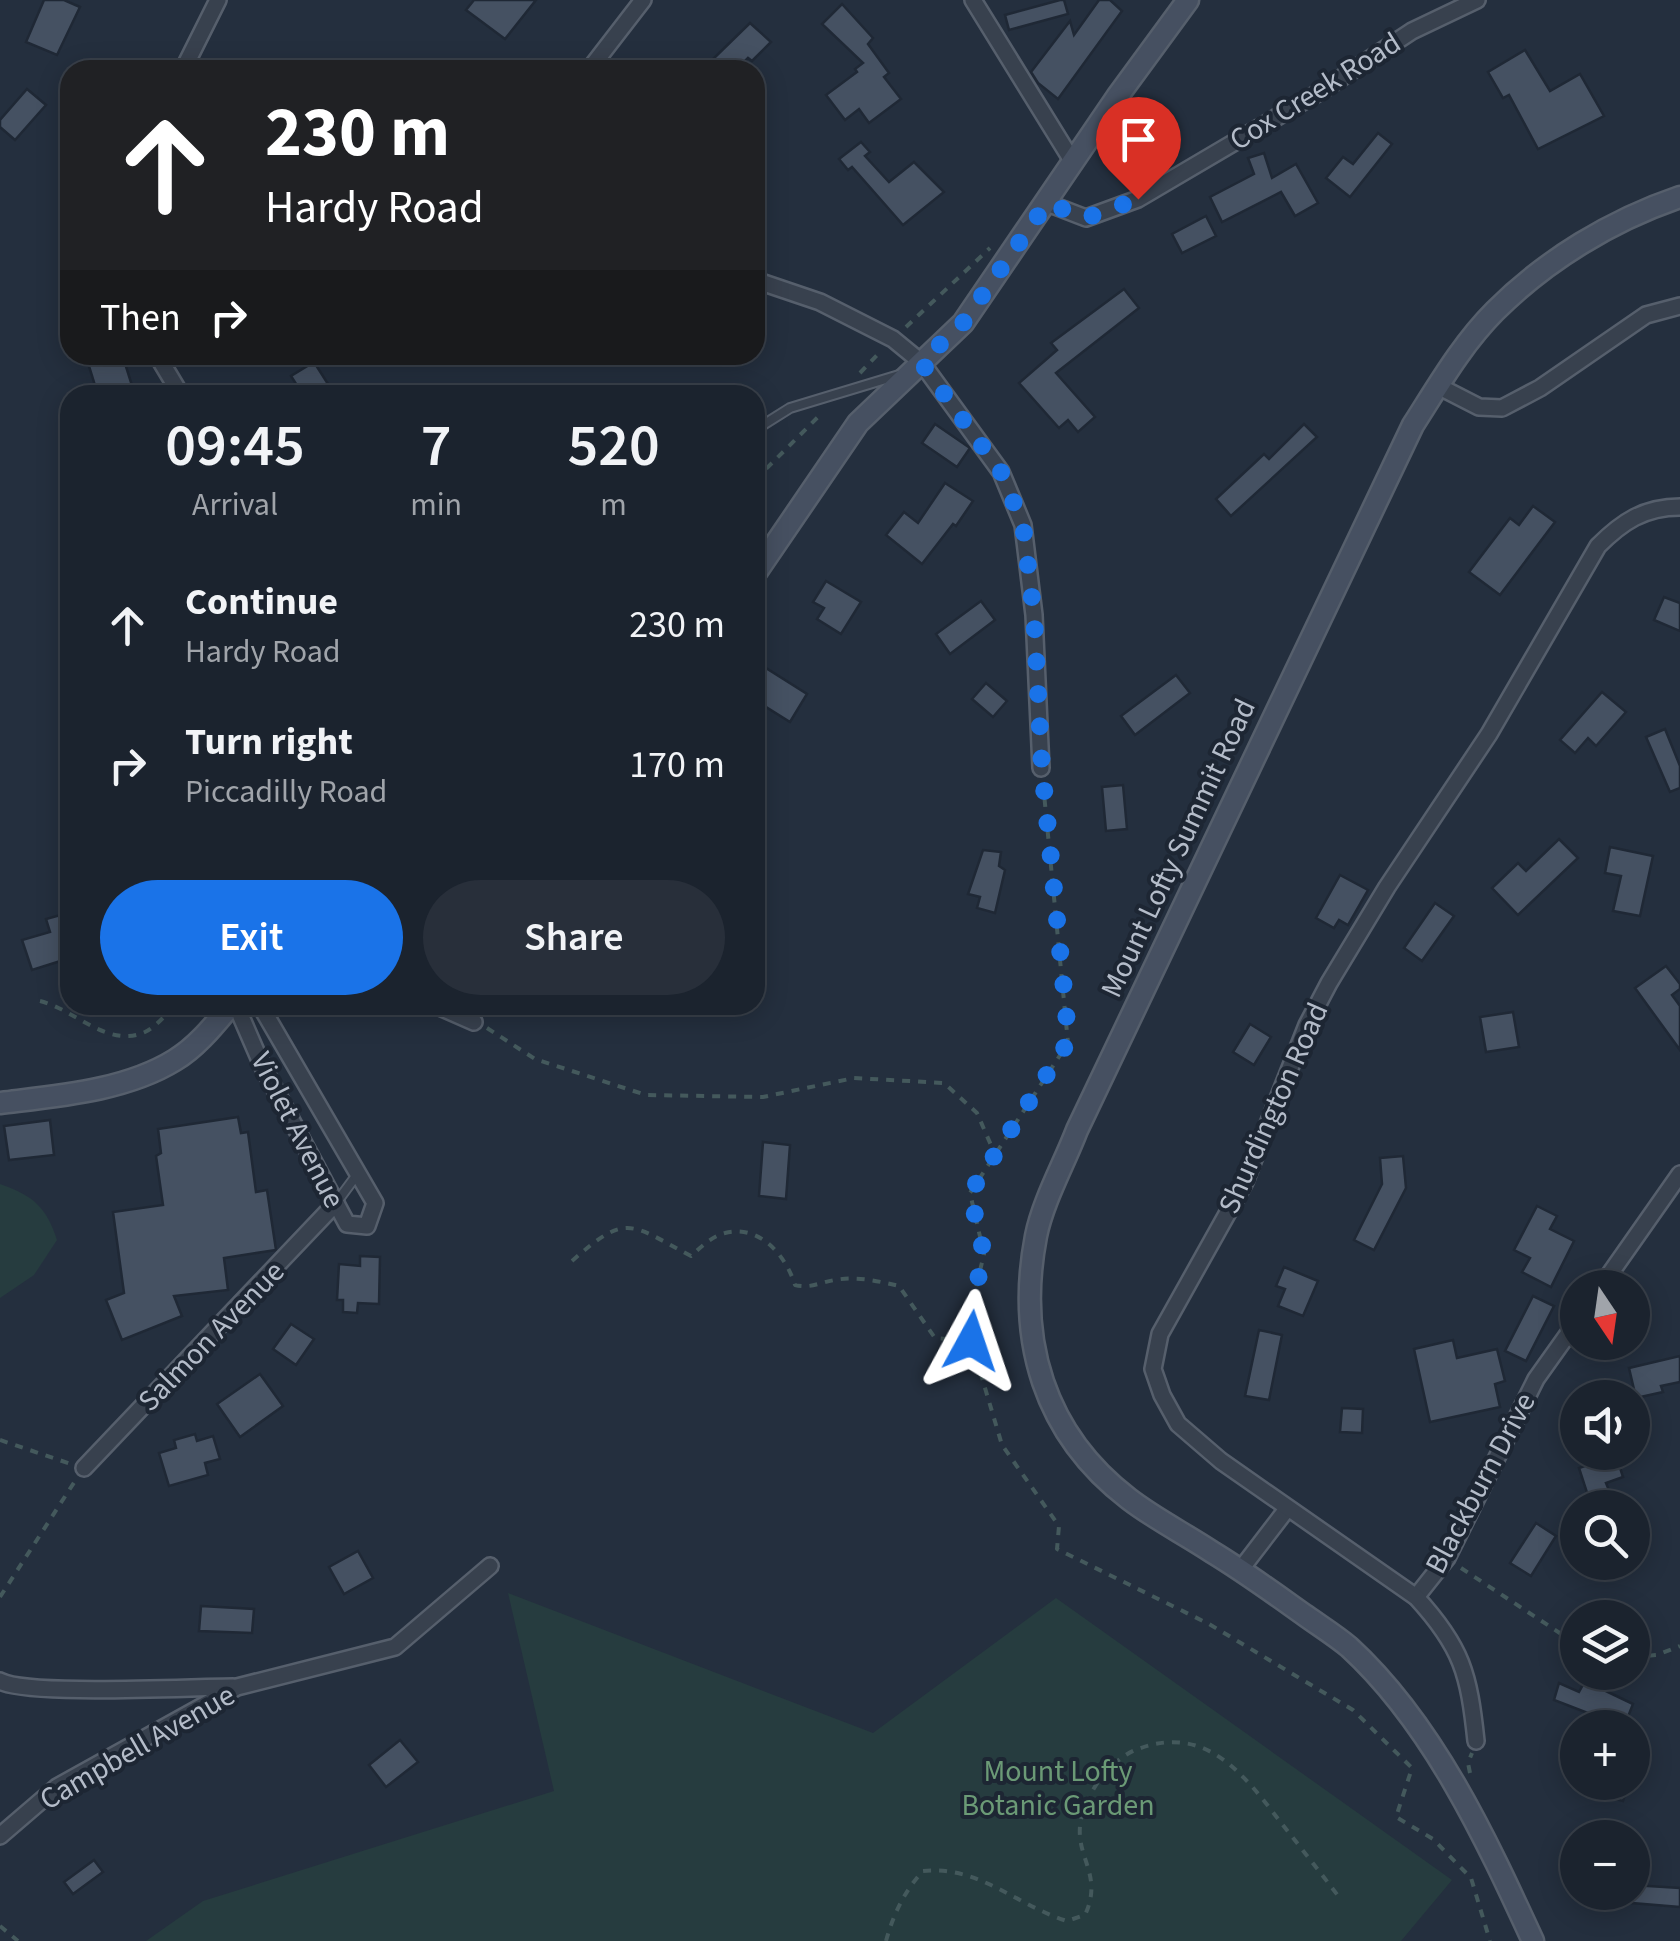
<!DOCTYPE html>
<html lang="en">
<head>
<meta charset="utf-8">
<style>
  :root { --surface:#1b232e; --page:#282f3a; --text:#f1f3f6; --muted:#a0a4aa; --line:#39404a; --accent:#1a73e8 }
  body { margin:0; font-family:"Source Sans 3",sans-serif; background:var(--page); color:var(--text); height:100vh; display:flex; flex-direction:column; font-size:38px; white-space:nowrap }
  * { box-sizing:border-box; margin:0 }
  p { font-size:32px; color:var(--muted) }
  .icon { flex:none; width:55px; height:55px; fill:none; stroke:currentColor; stroke-width:2; stroke-linecap:round; stroke-linejoin:round }
  .map { position:relative; flex:1; overflow:hidden }
  .side { position:absolute; left:60px; top:385px; width:705px; height:630px; display:flex; flex-direction:column; background:var(--surface); border-radius:30px; box-shadow:0 5px 25px #0003,0 0 0 2px var(--line) }
  .side>* { flex:none }
  .top-card { position:absolute; left:60px; top:60px; width:705px; height:305px; border-radius:30px; box-shadow:0 5px 25px #0003,0 0 0 2px var(--line); background:#202124; color:#fff; overflow:hidden }
  .needle { width:65px; rotate:167deg }
  .buttons { position:absolute; left:1560px; top:1270px; display:grid; gap:20px }
  .buttons a { display:grid; place-items:center; width:90px; height:90px; border-radius:50%; background:var(--surface); box-shadow:0 5px 25px #0003,0 0 0 2px var(--line); font-size:50px }
  .pin { position:absolute; display:grid; place-items:center; width:85px; height:85px; color:#fff; margin:-102px -42px; border-radius:50% 50% 50% 0; rotate:-45deg; box-shadow:0 0 10px #0007 }
  .pin .icon { rotate:45deg }
  .me { position:absolute; width:110px; margin:-55px; rotate:5deg; stroke-linejoin:round; filter:drop-shadow(0 0 8px #0008) }
  .turn { display:flex; align-items:center; gap:35px; height:210px; padding:0 40px; font-size:45px }
  .turn .icon { width:130px; height:130px; stroke-width:2.5 }
  .turn b { display:block; font-size:70px; line-height:85px }
  .then { display:flex; align-items:center; height:95px; padding:0 40px; background:#0003; gap:20px; font-size:38px }
  .eta { display:flex; justify-content:space-evenly; align-items:center; height:170px; text-align:center }
  .eta b { font-size:60px; font-weight:600; line-height:70px }
  .button { display:flex; gap:20px; margin-top:auto; padding:20px 40px }
  .button a { flex:1; height:115px; border-radius:60px; background:var(--accent); color:#fff; font-size:40px; font-weight:600; line-height:115px; text-align:center }
  .button a+a { background:var(--page); color:var(--text) }
  ul { padding:0; list-style:none }
  li { display:flex; align-items:center; gap:30px; height:140px; padding:0 40px }
  li div { flex:1 }
  li b { display:block; font-size:38px }
  li em { font-style:normal }
  .map>svg:first-child { display:block }
</style>
</head>
<body>
<div class="map">
<svg width="1680" height="1941" viewBox="0 0 1680 1941">
  <rect width="100%" height="100%" fill="#242f3e"/>
  <g fill="#263c3f">
    <path d="M0,1184C34,1196 46,1207 57,1240L34,1275L0,1298Z"/>
    <path d="M508,1593L873,1733L1056,1598L1452,1880L1401,1941H146L203,1901L554,1791Z"/>
  </g>
  <g fill="#455162" stroke="#1f2835" stroke-width="2.5">
    <path d="M44,0H64L80,7L57,55L26,42Z"/>
    <path d="M474,0H536L505,39L466,10Z"/>
    <path d="M1060,0H1064L1068,14L1009,30L1005,15Z"/>
    <path d="M1099,0H1110L1122,11L1058,99L1038,83L1031,72L1070,21L1074,35Z"/>
    <path d="M842,4L873,38L868,44L889,73L884,77L901,99L869,123L859,109L845,120L826,95L857,72L855,69L863,63L822,24Z"/>
    <path d="M750,23L771,42L752,61L748,58L736,70H721L711,61Z"/>
    <path d="M1525,50L1550,91L1580,74L1604,116L1538,149L1509,95L1503,98L1488,72Z"/>
    <path d="M27,89L46,105L15,140L0,127V120Z"/>
    <path d="M1378,133L1392,144L1350,197L1326,178L1343,157L1353,164Z"/>
    <path d="M861,142L870,152L865,156L889,182L914,162L944,192L903,225L852,167L848,170L839,159Z"/>
    <path d="M1264,153L1272,178L1296,164L1318,203L1295,216L1281,192L1222,222L1210,197L1254,174L1248,158Z"/>
    <path d="M1206,216L1216,236L1182,253L1172,234Z"/>
    <path d="M1124,289L1139,308L1056,373L1095,417L1078,432L1068,420L1059,428L1019,383L1057,350L1051,343Z"/>
    <path d="M123,357L135,395H98L89,366Z"/>
    <path d="M314,362L335,395H303L291,376Z"/>
    <path d="M935,424L970,448L957,467L922,443Z"/>
    <path d="M1304,424L1317,437L1231,516L1216,499L1264,454L1269,459Z"/>
    <path d="M945,483L973,501L956,526L953,524L922,564L886,535L904,512L918,523Z"/>
    <path d="M1533,506L1555,522L1500,595L1469,572L1510,518L1519,525Z"/>
    <path d="M826,581L861,602L841,634L817,619L824,608L813,602Z"/>
    <path d="M1664,597L1680,603V631L1654,620Z"/>
    <path d="M981,601L995,620L950,654L936,634Z"/>
    <path d="M755,661L807,694L790,722L755,700Z"/>
    <path d="M1176,675L1190,693L1135,735L1121,716Z"/>
    <path d="M986,683L1007,701L993,717L972,699Z"/>
    <path d="M1602,692L1626,712L1596,746L1588,738L1575,753L1560,740Z"/>
    <path d="M1665,729L1680,766V788L1670,792L1646,737Z"/>
    <path d="M1123,785L1127,829L1106,831L1102,787Z"/>
    <path d="M1559,839L1578,858L1518,915L1492,888L1518,863L1526,871Z"/>
    <path d="M1610,847L1653,856L1640,916L1613,911L1621,876L1605,873Z"/>
    <path d="M983,850L1001,852L999,866L1005,870L995,913L977,908L980,897L968,894Z"/>
    <path d="M1340,875L1368,890L1348,925L1339,920L1334,928L1316,918Z"/>
    <path d="M1435,903L1454,916L1422,961L1404,948Z"/>
    <path d="M64,914L70,933V958L32,970L22,940L50,932L46,919Z"/>
    <path d="M1666,966L1680,984V989L1672,995L1680,1006V1050L1635,988Z"/>
    <path d="M1513,1012L1519,1047L1486,1052L1480,1017Z"/>
    <path d="M1250,1024L1271,1037L1254,1065L1233,1052Z"/>
    <path d="M238,1117L241,1133L248,1132L256,1192L267,1190L276,1250L224,1258L228,1290L174,1296L182,1316L122,1340L106,1300L124,1293L113,1212L163,1205L156,1156L161,1153L158,1129Z"/>
    <path d="M50,1120L54,1155L9,1160L4,1126Z"/>
    <path d="M763,1142L790,1145L786,1199L759,1196Z"/>
    <path d="M1403,1156L1406,1188L1374,1250L1354,1240L1382,1184L1380,1158Z"/>
    <path d="M1537,1206L1557,1216L1550,1229L1574,1241L1551,1287L1522,1272L1530,1258L1514,1250Z"/>
    <path d="M360,1256L380,1257L379,1304L358,1303L357,1313L343,1312V1300H337L339,1264L360,1266Z"/>
    <path d="M1284,1267L1318,1281L1303,1316L1278,1306L1285,1289L1276,1286Z"/>
    <path d="M1533,1296L1554,1306L1526,1361L1505,1351Z"/>
    <path d="M291,1324L314,1339L296,1365L273,1349Z"/>
    <path d="M1259,1330L1282,1335L1269,1400L1245,1396Z"/>
    <path d="M1453,1340L1457,1358L1497,1349L1505,1381L1495,1384L1500,1407L1430,1422L1414,1349Z"/>
    <path d="M1680,1356V1382L1661,1386L1663,1392L1636,1398L1629,1368Z"/>
    <path d="M260,1374L283,1406L240,1437L217,1404Z"/>
    <path d="M1342,1408L1363,1409L1362,1433L1340,1432Z"/>
    <path d="M195,1434L197,1441L213,1436L220,1459L205,1463L208,1475L169,1486L159,1453L176,1448L174,1440Z"/>
    <path d="M1616,1455L1623,1477L1606,1483L1611,1495L1590,1502L1579,1468Z"/>
    <path d="M1536,1523L1556,1536L1531,1576L1510,1563Z"/>
    <path d="M358,1551L373,1578L344,1594L329,1567Z"/>
    <path d="M201,1606L254,1609L252,1633L199,1631Z"/>
    <path d="M1585,1681L1633,1704L1624,1727L1554,1700L1559,1683L1579,1692Z"/>
    <path d="M400,1740L418,1762L386,1787L369,1765Z"/>
    <path d="M1573,1782H1629L1623,1801L1572,1787Z"/>
    <path d="M94,1860L103,1872L73,1894L64,1882Z"/>
    <path d="M1632,1885L1680,1888V1907L1632,1903Z"/>
  </g>
  <g fill="none" stroke-linecap="round" stroke-linejoin="round">
    <defs>
      <g id="service">
        <path d="M755,430L790,408L899,375"/>
        <path d="M336,1203L359,1172"/>
      </g>
      <g id="minor">
        <path d="M973,0L1073,162"/>
        <path d="M183,70L218,0"/>
        <path d="M589,70L643,0"/>
        <path d="M1047,203L1086,218L1138,199L1323,90L1412,31L1477,0"/>
        <path d="M755,280L820,302L893,339L921,362L1001,472L1023,525L1034,615L1041,768"/>
        <path d="M157,355L181,395"/>
        <path d="M1438,386L1479,407L1502,408L1540,388L1646,315L1680,306"/>
        <path d="M236,1005L262,1065L347,1224L367,1226L375,1203L260,1005"/>
        <path d="M435,1005L474,1022"/>
        <path d="M1600,1288L1680,1174"/>
        <path d="M84,1468L336,1203"/>
        <path d="M1241,1569L1287,1509"/>
        <path d="M1416,1597L1447,1558L1536,1379L1578,1320"/>
        <path d="M0,1681C28,1696 191,1687 233,1687"/>
        <path d="M1476,1741C1469,1674 1462,1647 1416,1597L1221,1461L1178,1424L1162,1395L1153,1369L1160,1334L1245,1182L1307,1025L1329,983L1387,887L1489,734L1598,546C1622,522 1644,507 1680,507"/>
        <path d="M0,1836L57,1787L237,1687L395,1647L490,1566"/>
      </g>
      <g id="secondary">
        <path d="M755,574L858,423L963,323L1117,97L1188,0"/>
        <path d="M0,1103C57,1096 125,1091 175,1060C197,1047 215,1024 231,1005"/>
        <path d="M1533,1941C1486,1839 1433,1724 1349,1647C1336,1636 1320,1626 1306,1616C1275,1594 1245,1572 1212,1552C1185,1534 1155,1519 1129,1499C1044,1434 1016,1340 1036,1236C1043,1201 1064,1164 1077,1130L1413,425C1438,386 1462,344 1495,311C1546,260 1612,220 1680,197"/>
      </g>
    </defs>
    <use href="#service" stroke="#565f6c" stroke-width="12"/>
    <use href="#minor" stroke="#565f6c" stroke-width="20"/>
    <use href="#secondary" stroke="#565f6c" stroke-width="25"/>
    <g stroke="#44595c" stroke-width="4" stroke-dasharray="8 8" stroke-linecap="butt">
      <path d="M906,327L990,248"/>
      <path d="M860,373L881,351"/>
      <path d="M755,480L822,413"/>
      <path d="M1043,783L1068,1043L970,1193L984,1254L973,1300L971,1341L1002,1445L1059,1526L1057,1549L1209,1624L1353,1710L1412,1768L1396,1817L1433,1839L1471,1878L1490,1941"/>
      <path d="M40,1001C74,1009 108,1049 145,1032C156,1027 167,1013 176,1005"/>
      <path d="M487,1028L535,1059L646,1095L763,1097L854,1078L944,1083L977,1113L994,1152"/>
      <path d="M572,1261C627,1212 630,1224 691,1256C701,1247 712,1236 725,1233C760,1224 786,1256 795,1285C810,1289 821,1282 835,1280C856,1276 878,1281 899,1286L935,1338L970,1341"/>
      <path d="M0,1440L71,1464"/>
      <path d="M1461,1568L1578,1645"/>
      <path d="M0,1597L75,1481"/>
      <path d="M1632,1657L1657,1655L1680,1646"/>
      <path d="M1470,1773L1468,1763L1472,1753"/>
      <path d="M0,1926L18,1941"/>
      <path d="M886,1941C893,1915 905,1890 923,1871C978,1865 1016,1905 1067,1921L1085,1915C1103,1876 1077,1859 1080,1826C1080,1819 1084,1810 1087,1803C1094,1782 1117,1756 1138,1749C1207,1723 1245,1776 1282,1824C1301,1848 1320,1872 1339,1897"/>
    </g>
    <use href="#service" stroke="#38414e" stroke-width="8"/>
    <use href="#minor" stroke="#38414e" stroke-width="15"/>
    <use href="#secondary" stroke="#465061" stroke-width="20"/>
  </g>
  <g fill="none" stroke-linecap="round" stroke-linejoin="round">
    <path stroke="#1a73e8" stroke-width="18" stroke-dasharray="0 32.4" d="M971,1341L973,1300L984,1254L970,1193L1068,1042L1066,1010L1042,768L1034,615L1023,525L1001,472L921,362L963,323L1047,203L1086,218L1138,199"/>
  </g>
  <g text-anchor="middle" stroke-width="8" stroke-linejoin="round" paint-order="stroke">
    <g font-size="30" fill="#b4bcc9" stroke="#1d2633">
      <text transform="translate(1315 91) rotate(-32)" y="10">Cox Creek Road</text>
      <text transform="translate(1178 848) rotate(-65)" y="10">Mount Lofty Summit Road</text>
      <text transform="translate(1273 1108) rotate(-66)" y="10">Shurdington Road</text>
      <text transform="translate(298 1130) rotate(63)" y="10">Violet Avenue</text>
      <text transform="translate(211 1336) rotate(-46)" y="10">Salmon Avenue</text>
      <text transform="translate(1480 1483) rotate(-62)" y="10">Blackburn Drive</text>
      <text transform="translate(137 1747) rotate(-30)" y="10">Campbell Avenue</text>
    </g>
    <g font-size="30" fill="#6b9a76" stroke="#1d2633">
      <text x="1058" y="1781">Mount Lofty<tspan x="1058" dy="34">Botanic Garden</tspan></text>
    </g>
  </g>
</svg>
<div class="buttons">
<a><svg class="needle" viewBox="-14 -14 28 28"><path d="M0-13l5 13h-10z" fill="#e53935"/><path d="M0 13l5-13h-10z" fill="#a0a4aa"/></svg></a>
<a><svg class="icon" aria-label="sound" viewBox="0 0 24 24"><path d="M4 9h4l5-4v14l-5-4H4zM17 9q2 3 0 6"/></svg></a>
<a><svg class="icon" aria-label="search" viewBox="0 0 24 24"><circle cx="10" cy="10" r="6"/><path d="M15 15l6 6"/></svg></a>
<a><svg class="icon" aria-label="layers" viewBox="0 0 24 24"><path d="M12 4l9 5-9 5-9-5zM3 14l9 5 9-5"/></svg></a>
<a>+</a>
<a>−</a>
</div>
<div class="pin" style="left:1138px;top:199px;background:#d93025"><svg class="icon" aria-label="arrive" viewBox="0 0 24 24"><path d="M6 21V4h12l-3 4 3 4H6"/></svg></div>
<svg class="me" style="left:971px;top:1341px" viewBox="-20 -20 40 40"><path d="M0-17L14 15 0 8-14 15z" fill="#1a73e8" stroke="#fff" stroke-width="4"/></svg>
<div class="top-card">
<div class="turn"><svg class="icon" aria-label="ahead" viewBox="0 0 24 24"><path d="M12 20V5M6 11l6-6 6 6"/></svg><div><b>230 m</b>Hardy Road</div></div>
<div class="then">Then<svg class="icon" aria-label="right" viewBox="0 0 24 24"><path d="M7 20v-9h11M14 6l5 5-5 5"/></svg></div>
</div>
<section class="side">
<div class="eta">
<div><b>09:45</b><p>Arrival</p></div>
<div><b>7</b><p>min</p></div>
<div><b>520</b><p>m</p></div>
</div>
<ul>
<li><svg class="icon" aria-label="ahead" viewBox="0 0 24 24"><path d="M12 20V5M6 11l6-6 6 6"/></svg><div><b>Continue</b><p>Hardy Road</p></div><em>230 m</em></li>
<li><svg class="icon" aria-label="right" viewBox="0 0 24 24"><path d="M7 20v-9h11M14 6l5 5-5 5"/></svg><div><b>Turn right</b><p>Piccadilly Road</p></div><em>170 m</em></li>
</ul>
<div class="button"><a>Exit</a><a>Share</a></div>
</section>
</div>
</body>
</html>
